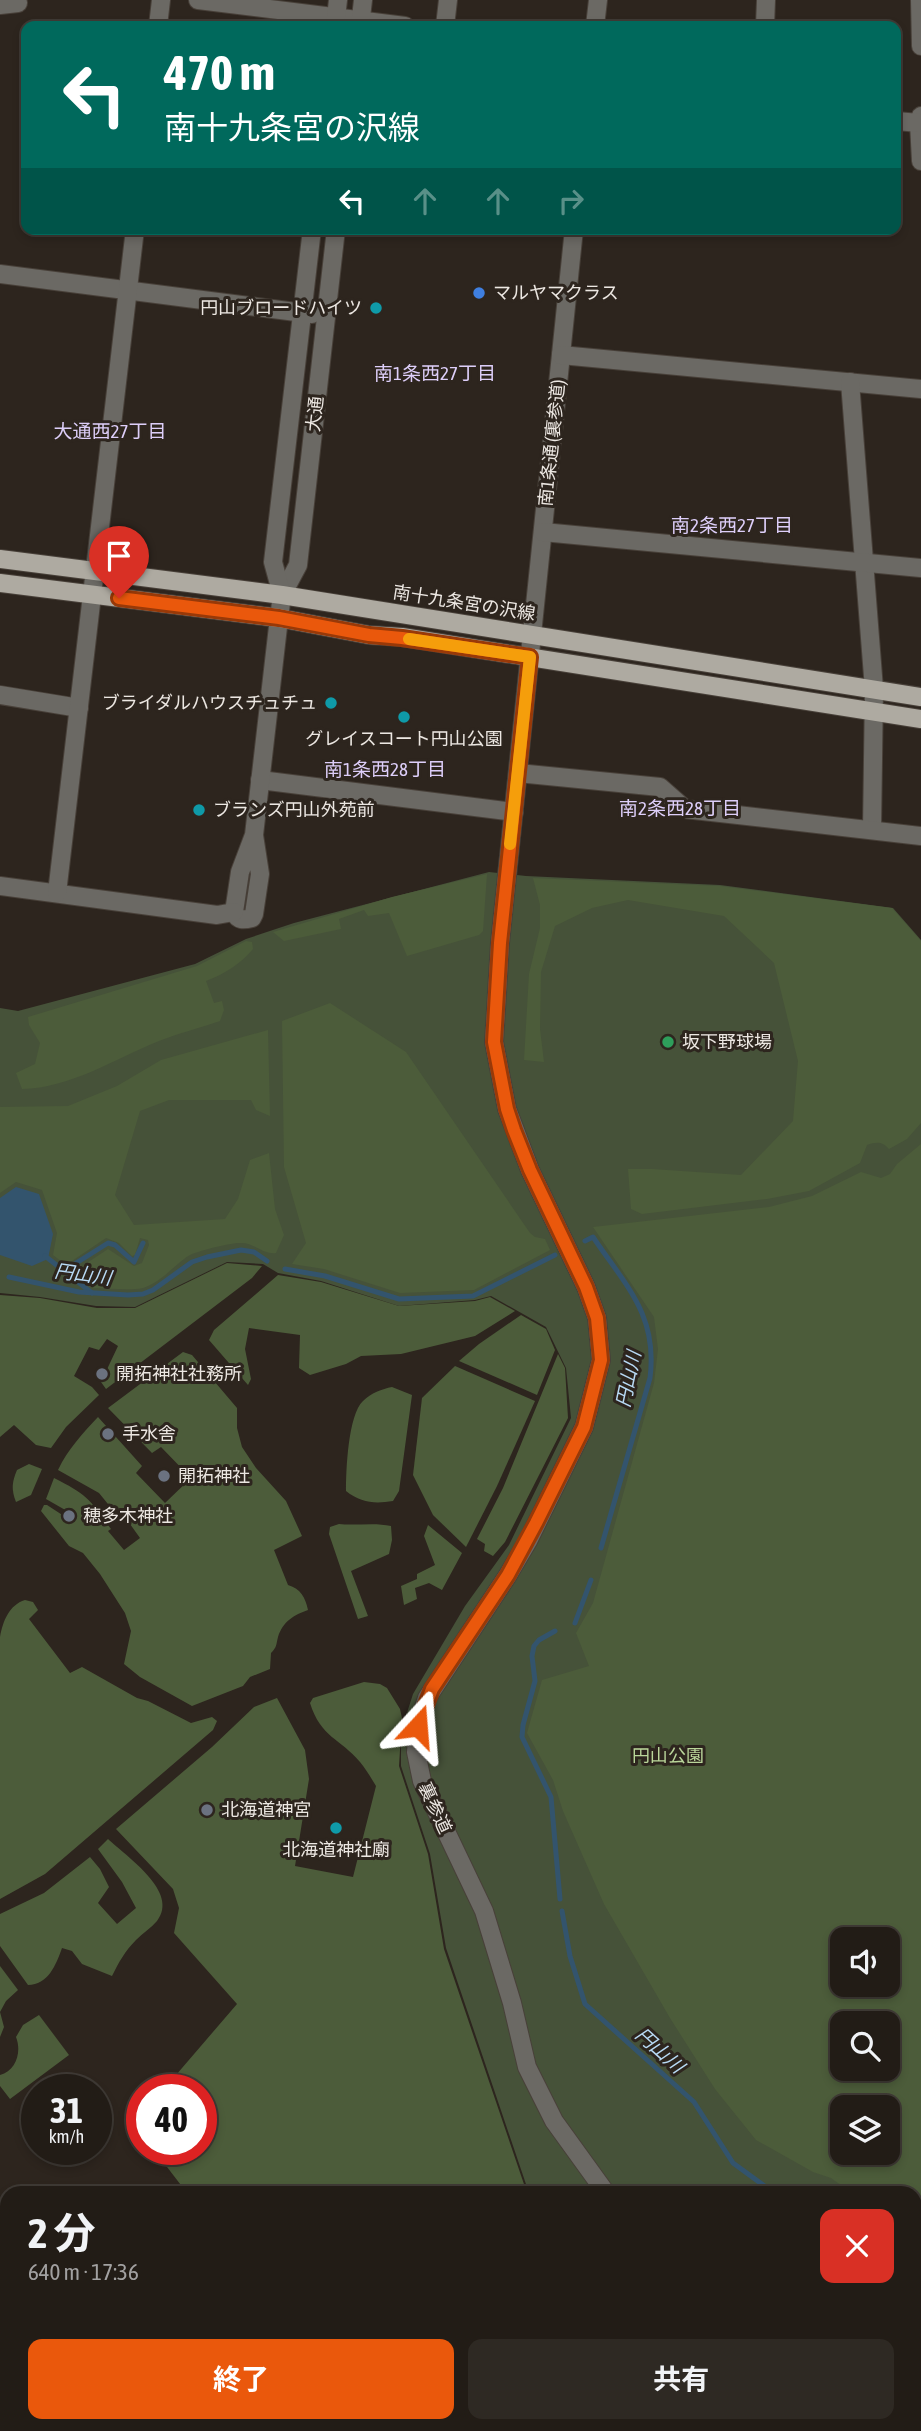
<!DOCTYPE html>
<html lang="ja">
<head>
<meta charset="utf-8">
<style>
  :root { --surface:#221c16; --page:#2e2923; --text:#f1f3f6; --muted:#a2a1a1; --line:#3f3a35; --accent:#ea580c }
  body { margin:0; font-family:"Asap Condensed","Noto Sans JP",sans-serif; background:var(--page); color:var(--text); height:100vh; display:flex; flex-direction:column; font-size:26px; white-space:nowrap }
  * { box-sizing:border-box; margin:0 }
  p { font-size:23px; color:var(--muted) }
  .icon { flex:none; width:38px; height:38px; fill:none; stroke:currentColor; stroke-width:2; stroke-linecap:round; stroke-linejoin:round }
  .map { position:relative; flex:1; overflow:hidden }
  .details { position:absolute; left:0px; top:2186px; width:922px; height:247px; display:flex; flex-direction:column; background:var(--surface); border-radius:21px 21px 0 0; box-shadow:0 4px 10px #0003,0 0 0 2px var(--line) }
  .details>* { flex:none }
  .hud { position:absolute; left:21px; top:21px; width:880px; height:214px; border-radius:14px; box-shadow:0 4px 10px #0003,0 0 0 2px var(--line); background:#00695c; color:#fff; overflow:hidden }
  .controls { position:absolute; left:830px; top:1927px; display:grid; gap:14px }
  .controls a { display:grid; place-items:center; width:70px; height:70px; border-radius:14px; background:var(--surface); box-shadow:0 4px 10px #0003,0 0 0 2px var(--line); font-size:35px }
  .speed { position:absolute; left:21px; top:2074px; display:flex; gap:14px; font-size:35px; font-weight:700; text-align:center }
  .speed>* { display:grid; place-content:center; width:91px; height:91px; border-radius:50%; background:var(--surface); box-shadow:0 4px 10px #0003,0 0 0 2px var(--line); line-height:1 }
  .speed small { font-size:18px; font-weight:400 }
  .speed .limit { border:10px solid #d22; background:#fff; color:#111 }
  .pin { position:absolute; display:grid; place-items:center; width:60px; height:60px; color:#fff; margin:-72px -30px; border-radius:50% 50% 50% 0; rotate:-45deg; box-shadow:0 0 7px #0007 }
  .pin .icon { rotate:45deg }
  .me { position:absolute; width:77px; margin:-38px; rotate:19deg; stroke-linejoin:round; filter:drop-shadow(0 0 5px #0008) }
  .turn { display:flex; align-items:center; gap:24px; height:147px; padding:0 28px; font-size:32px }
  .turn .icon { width:91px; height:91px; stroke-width:2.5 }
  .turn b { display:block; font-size:49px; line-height:60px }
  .lanes { display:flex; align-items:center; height:66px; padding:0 28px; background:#0003; justify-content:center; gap:35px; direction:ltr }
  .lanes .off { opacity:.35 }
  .round { display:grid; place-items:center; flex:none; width:74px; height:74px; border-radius:14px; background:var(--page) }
  .head { display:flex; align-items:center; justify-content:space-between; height:119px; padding:0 28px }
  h1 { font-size:42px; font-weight:700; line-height:52px }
  .cta { display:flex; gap:14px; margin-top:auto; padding:14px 28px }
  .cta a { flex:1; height:80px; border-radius:14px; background:var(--accent); color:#fff; font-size:28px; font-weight:700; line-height:80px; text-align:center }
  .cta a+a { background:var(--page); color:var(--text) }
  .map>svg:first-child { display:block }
</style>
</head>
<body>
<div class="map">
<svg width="921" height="2431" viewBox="0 0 921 2431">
  <rect width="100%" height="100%" fill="#2d251e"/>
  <path fill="#465239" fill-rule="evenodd" d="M489,872L526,876L720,885L893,908L921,940V2431H513L529,2426H915V2193H529L446,1948L430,1854L401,1766V1741L405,1719L413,1694L465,1606L509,1545L571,1418L566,1368L546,1327L491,1296L475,1300L399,1306L321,1281L278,1273L263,1264L227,1262L135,1307L96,1306L40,1297L0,1293V1008L18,1011L195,964L246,939L294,923ZM842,1939H887V1984H842ZM842,2023H887V2068H842ZM842,2107H887V2152H842Z"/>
  <g fill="#4c5c3a" fill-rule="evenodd">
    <path d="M487,874L483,931L479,935L407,956L389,913L368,916L364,910L339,919L341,929L284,941L273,932L392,897Z"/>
    <path d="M533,878L720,886L892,908L921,941V1123L907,1139L889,1149C882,1141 876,1142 867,1145L860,1163L809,1191L767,1199L642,1214L631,1209L628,1169H652L741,1175L793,1121L798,1061L774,963L724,916L628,900L592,908L555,926L541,972L540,1029L544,1062L524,1060L529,974L540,928V905Z"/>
    <path d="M246,941L252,942L253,949C239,965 226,973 206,981L214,1003L222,1001L224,1010L220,1021C200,1028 179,1033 159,1041C114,1059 71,1088 22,1089L16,1073L35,1064L40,1043L29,1025L28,1017L197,966Z"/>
    <path d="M330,1003L406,1052L530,1233L535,1237L545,1239L550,1250L474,1290L400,1293L324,1269L292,1264L306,1243L284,1167L282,1021Z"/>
    <path d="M268,1030L270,1116L256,1110L251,1100H169L140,1111L115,1195L134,1225L225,1219L238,1199L250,1160L269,1153L275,1209L284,1235L276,1253C263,1255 254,1242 240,1243C229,1243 203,1250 192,1254C177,1261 163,1282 143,1288C128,1291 109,1288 94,1288L75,1271L108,1249L134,1266L142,1263L149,1245L148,1240L140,1238L135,1255L132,1256L119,1243L106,1238L66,1265L53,1255L57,1233L42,1190L16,1182L0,1193V1107L68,1106L117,1086L161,1060Z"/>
    <path d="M921,1144V2237L915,2234V2193H852L831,2178L813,2172L756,2140L715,2089L670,2018L604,1904L563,1811L553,1780L527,1733L542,1680L589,1666L576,1633L593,1603L654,1383L658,1349L654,1317L593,1227L769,1207L812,1196L861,1172L881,1178L890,1174L897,1164ZM842,1939H887V1984H842ZM842,2023H887V2068H842ZM842,2107H887V2152H842Z"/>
    <path d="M227,1263L262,1266L252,1278L106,1389L101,1382L118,1346L107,1339L99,1350L89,1347L74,1376L92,1387L99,1395L66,1427L51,1448L36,1445L14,1425L0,1437V1295L40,1298L97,1308H135Z"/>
    <path d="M278,1275L321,1282L399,1306L475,1301L490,1297L515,1311L475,1336L401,1354L361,1356L346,1364L310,1375L299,1368L300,1335L249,1328L245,1349L251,1379L248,1385L209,1340L214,1330Z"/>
    <path d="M521,1315L546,1329L555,1350L537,1395L459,1361L479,1344Z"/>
    <path d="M183,1352L192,1355L237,1408V1428L242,1447L256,1468L286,1501L302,1536L274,1550L288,1585C301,1589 305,1597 308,1610C294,1615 283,1621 278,1637C276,1645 277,1647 271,1653L270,1669L250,1677L243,1686L192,1706L140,1677L124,1664L131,1631L125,1613L100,1574L83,1553L69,1546L41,1511L44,1505H47L70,1520L74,1515L46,1499L54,1478C86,1494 90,1499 111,1529L108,1531L124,1550L140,1538L125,1517L121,1520L99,1493L58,1470C68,1449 83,1433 98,1417L142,1466L136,1473L165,1503L191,1478L161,1447L152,1453L108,1408Z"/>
    <path d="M558,1354L565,1368L568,1418L505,1542L493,1556L484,1551L485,1544L477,1539L503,1488Z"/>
    <path d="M455,1366L535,1401L497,1486L466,1547L433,1515L413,1475L422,1398Z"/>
    <path d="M392,1387L412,1395L399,1491L393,1501C375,1504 361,1503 346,1491C346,1471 348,1415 363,1401C371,1393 382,1389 392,1387Z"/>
    <path d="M29,1464L42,1469L31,1495L16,1502C11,1489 12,1482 17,1470Z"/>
    <path d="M339,1524C356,1526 374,1522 391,1526L392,1540L389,1554L351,1571L368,1616L358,1619L329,1534L330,1527Z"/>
    <path d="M428,1525L462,1553L442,1590L429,1583L415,1588L417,1599L404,1605L401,1586L417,1579V1574L435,1565L424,1536Z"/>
    <path d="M25,1600L33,1602L38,1610L29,1619L70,1673L82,1667L137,1698L148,1701L191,1723L212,1717L217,1721L213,1730L45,1874L0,1899V1637C3,1621 9,1605 25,1600Z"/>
    <path d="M364,1682L380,1684L387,1688L400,1709L402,1718L399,1766L428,1854L444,1949L527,2193H187L154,2150L201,2149V2090L164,2089L237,2004L174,1933L179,1908L173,1889L116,1829L212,1747L254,1707L277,1698L305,1750L309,1779L295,1866L353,1877L376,1786C371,1778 366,1769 360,1762C340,1738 321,1738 310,1703L313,1698Z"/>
    <path d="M108,1839C127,1857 180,1892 157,1921C151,1928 143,1933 136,1940C125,1951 119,1962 112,1976L82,1964L72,1951L62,1948C56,1965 48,1985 28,1985L0,1946V1914L44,1893L90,1857L100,1869L109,1887L98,1903L117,1924L136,1908L122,1882L98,1849Z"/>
    <path d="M0,1966L18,1990L6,2001L0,2012L4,2027L0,2037Z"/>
    <path d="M39,2015L69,2055L10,2099L0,2086V2075C16,2071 22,2052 16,2037L23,2025Z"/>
    <path d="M0,2388L7,2397V2426H31L34,2429L39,2426H525L509,2431H0Z"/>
  </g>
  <path fill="#33546d" d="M16,1187L39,1194L53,1234L48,1259L32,1266L0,1255V1198Z"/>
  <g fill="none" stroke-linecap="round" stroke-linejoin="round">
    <g stroke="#33546d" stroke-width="5">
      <path d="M585,1241L593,1237C626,1286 658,1315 650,1378L601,1548"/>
      <path d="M45,1256L92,1293"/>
      <path d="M285,1269L325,1276L399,1299L473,1296L555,1255"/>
      <path d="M65,1270L108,1243L115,1245L134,1262L143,1243"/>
      <path d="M9,1277L79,1292L128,1295L143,1294L153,1290L192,1262L207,1257L241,1250L254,1252L267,1261"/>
      <path d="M575,1623L591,1580"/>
      <path d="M555,1631L539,1640L534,1646L532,1656L535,1681L523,1725L522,1737L551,1797L560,1899"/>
      <path d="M562,1911L570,1956L585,2004L694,2102L733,2163L774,2193"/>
      <path d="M915,2323L921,2330"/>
    </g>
    <path stroke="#4a423b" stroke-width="18" stroke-dasharray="18 9" stroke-linecap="butt" d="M787,2426L791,2431"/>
    <defs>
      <g id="minor">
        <path d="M198,0L405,26"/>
        <path d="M920,0L921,46"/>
        <path d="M0,5L18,3"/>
        <path d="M158,26L161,0"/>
        <path d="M335,26L338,0"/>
        <path d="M360,26L363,0"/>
        <path d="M445,26L448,0"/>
        <path d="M595,26L598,0"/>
        <path d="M765,26L766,0"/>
        <path d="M921,116L919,123L921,161"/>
        <path d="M896,121L919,123"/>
        <path d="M574,229L500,943L494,1042L507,1109L530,1170L586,1287L597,1318L601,1360L584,1427L528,1541L508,1575L427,1698L418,1726L416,1752L422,1781L484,1911L512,2003L527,2067L554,2121L606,2193"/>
        <path d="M0,274L312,314"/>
        <path d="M561,355L921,389"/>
        <path d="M850,382L874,689L872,830"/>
        <path d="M543,532L921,568"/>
        <path d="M282,595L298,565L336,229"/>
        <path d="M0,695L79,708"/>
        <path d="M518,773L660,787L685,809L921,836"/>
        <path d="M260,780L514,812"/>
        <path d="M254,835L260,874L254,914L252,918C244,920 238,921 234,912L240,872L254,835L279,618L282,595L273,562L312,229"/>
        <path d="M0,886L217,915L234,912"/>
        <path d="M57,893L135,229"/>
        <path d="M686,2426L687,2431"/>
      </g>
      <g id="major">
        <path d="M0,559L282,595L921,697"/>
        <path d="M0,583L279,618L369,635L402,637L921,719"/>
      </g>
    </defs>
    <use href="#minor" stroke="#484039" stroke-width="20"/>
    <use href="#major" stroke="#484039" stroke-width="20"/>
    <use href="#minor" stroke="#6b6964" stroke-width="18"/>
    <use href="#major" stroke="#aeaaa1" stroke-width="18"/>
  </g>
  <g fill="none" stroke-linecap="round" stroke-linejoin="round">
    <defs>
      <path id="route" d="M119,598L279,618L369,635L402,638L530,657L500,943L494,1042L507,1109L514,1130L530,1170L586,1287L597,1318L601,1360L584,1427L536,1523L508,1575L432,1689L418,1726"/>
    </defs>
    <use href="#route" stroke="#983908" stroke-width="18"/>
    <use href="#route" stroke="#ea580c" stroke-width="12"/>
    <path stroke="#f59e0b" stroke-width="12" d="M409,639L530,657L510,844"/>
  </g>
  <circle fill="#3f7fe0" stroke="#2d251e" stroke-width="2.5" cx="479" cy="293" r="7"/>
  <g fill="#0f9aa8" stroke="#2d251e" stroke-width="2.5">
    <circle cx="376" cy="308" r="7"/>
    <circle cx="331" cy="703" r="7"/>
    <circle cx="404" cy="717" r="7"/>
    <circle cx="199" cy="810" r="7"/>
    <circle cx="336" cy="1828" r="7"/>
  </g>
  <circle fill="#2e9e5b" stroke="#2d251e" stroke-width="2.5" cx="668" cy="1042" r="7"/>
  <g fill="#6b7280" stroke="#2d251e" stroke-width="2.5">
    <circle cx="102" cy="1374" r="7"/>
    <circle cx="108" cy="1434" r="7"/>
    <circle cx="164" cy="1476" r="7"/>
    <circle cx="69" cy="1516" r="7"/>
    <circle cx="207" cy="1810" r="7"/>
  </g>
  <g text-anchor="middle" stroke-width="6" stroke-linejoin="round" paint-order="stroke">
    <g font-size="18" fill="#ece7e2" stroke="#2d251e" text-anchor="start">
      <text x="493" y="299">マルヤマクラス</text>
      <text x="362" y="314" text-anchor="end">円山ブロードハイツ</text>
      <text x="317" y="709" text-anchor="end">ブライダルハウスチュチュ</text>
      <text x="404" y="745" text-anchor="middle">グレイスコート円山公園</text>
      <text x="213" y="816">ブランズ円山外苑前</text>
      <text x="682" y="1048">坂下野球場</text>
      <text x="116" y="1380">開拓神社社務所</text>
      <text x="122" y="1440">手水舎</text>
      <text x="178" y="1482">開拓神社</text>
      <text x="83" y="1522">穂多木神社</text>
      <text x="221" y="1816">北海道神宮</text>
      <text x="336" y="1856" text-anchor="middle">北海道神社廟</text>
    </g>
    <g font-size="18" fill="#ece7e2" stroke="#2d251e">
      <text transform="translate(315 414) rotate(-84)" y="6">大通</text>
      <text transform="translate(552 443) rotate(-84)" y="6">南1条通 (裏参道)</text>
      <text transform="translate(464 603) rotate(9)" y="6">南十九条宮の沢線</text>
      <text transform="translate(435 1808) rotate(65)" y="6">裏参道</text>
    </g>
    <g font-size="18" fill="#bad69a" stroke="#2d251e">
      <text x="668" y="1762">円山公園</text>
    </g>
    <g font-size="19" fill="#ddcef9" stroke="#2d251e">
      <text x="435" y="380">南1条西27丁目</text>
      <text x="110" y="438">大通西27丁目</text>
      <text x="732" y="532">南2条西27丁目</text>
      <text x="385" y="776">南1条西28丁目</text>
      <text x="680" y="815">南2条西28丁目</text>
    </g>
    <g font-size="19" font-style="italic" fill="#b8daf5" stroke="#2d251e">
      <text transform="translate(83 1274) rotate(8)" y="7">円山川</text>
      <text transform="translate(628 1379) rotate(-78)" y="7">円山川</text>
      <text transform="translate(660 2050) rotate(42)" y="7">円山川</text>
    </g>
  </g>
</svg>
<div class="controls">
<a><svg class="icon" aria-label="sound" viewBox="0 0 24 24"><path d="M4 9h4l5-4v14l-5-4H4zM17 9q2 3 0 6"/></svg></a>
<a><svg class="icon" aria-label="search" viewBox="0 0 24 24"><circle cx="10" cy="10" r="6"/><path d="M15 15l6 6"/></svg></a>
<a><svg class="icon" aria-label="layers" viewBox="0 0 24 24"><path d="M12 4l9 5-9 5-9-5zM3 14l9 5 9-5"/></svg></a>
</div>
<div class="speed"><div>31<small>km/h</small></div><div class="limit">40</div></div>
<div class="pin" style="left:119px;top:598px;background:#d93025"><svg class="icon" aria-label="arrive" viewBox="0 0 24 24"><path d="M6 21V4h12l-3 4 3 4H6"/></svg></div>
<svg class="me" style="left:418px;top:1726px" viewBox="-20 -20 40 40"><path d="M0-17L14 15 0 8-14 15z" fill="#ea580c" stroke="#fff" stroke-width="4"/></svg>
<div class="hud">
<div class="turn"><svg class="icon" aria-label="left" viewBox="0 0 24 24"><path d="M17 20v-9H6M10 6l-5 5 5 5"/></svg><div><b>470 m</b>南十九条宮の沢線</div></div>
<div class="lanes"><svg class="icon" aria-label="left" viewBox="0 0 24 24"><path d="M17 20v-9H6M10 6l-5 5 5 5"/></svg><svg class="icon off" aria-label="ahead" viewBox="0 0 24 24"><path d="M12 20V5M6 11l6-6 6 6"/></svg><svg class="icon off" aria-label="ahead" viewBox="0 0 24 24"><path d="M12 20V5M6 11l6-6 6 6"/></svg><svg class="icon off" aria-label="right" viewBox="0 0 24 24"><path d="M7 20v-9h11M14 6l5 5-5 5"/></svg></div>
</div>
<section class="details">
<div class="head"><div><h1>2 分</h1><p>640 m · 17:36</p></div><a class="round" style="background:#d93025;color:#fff"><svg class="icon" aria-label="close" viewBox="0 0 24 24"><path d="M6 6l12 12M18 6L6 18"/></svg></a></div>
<div class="cta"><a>終了</a><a>共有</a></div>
</section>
</div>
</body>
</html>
